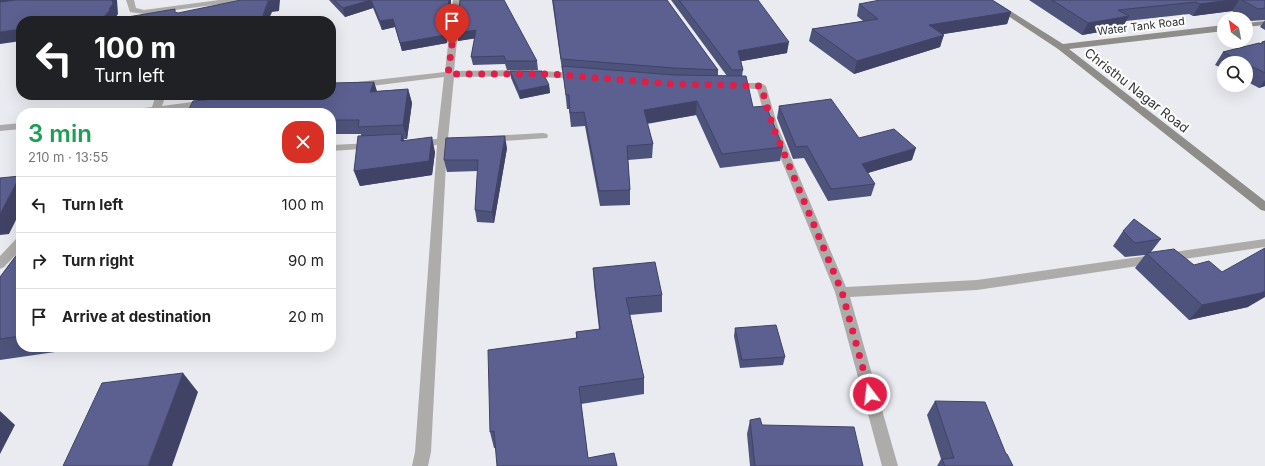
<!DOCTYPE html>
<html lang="en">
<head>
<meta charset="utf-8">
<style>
  :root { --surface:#fff; --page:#f6f6f6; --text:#222; --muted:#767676; --line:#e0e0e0 }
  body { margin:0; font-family:Inter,sans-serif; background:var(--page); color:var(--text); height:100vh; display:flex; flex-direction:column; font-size:15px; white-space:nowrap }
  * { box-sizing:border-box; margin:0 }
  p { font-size:13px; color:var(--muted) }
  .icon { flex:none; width:22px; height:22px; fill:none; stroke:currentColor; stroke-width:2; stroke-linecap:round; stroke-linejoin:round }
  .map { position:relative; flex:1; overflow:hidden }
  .drawer { position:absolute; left:16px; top:108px; width:320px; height:244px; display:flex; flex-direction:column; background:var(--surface); border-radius:16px; box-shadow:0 4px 16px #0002 }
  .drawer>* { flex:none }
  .guide { position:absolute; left:16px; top:16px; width:320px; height:84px; border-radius:16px; box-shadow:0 4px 16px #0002; background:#202124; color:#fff; overflow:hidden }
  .needle { width:26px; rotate:328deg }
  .fabs { position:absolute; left:1217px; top:12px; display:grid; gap:8px }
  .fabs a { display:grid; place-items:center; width:36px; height:36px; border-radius:50%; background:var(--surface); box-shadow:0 4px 16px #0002; font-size:20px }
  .pin { position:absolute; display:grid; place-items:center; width:34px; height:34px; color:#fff; margin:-41px -17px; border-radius:50% 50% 50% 0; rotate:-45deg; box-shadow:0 0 4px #0007 }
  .pin .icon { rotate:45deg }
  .me { position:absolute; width:44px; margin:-22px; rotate:345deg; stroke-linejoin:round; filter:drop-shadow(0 0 3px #0008) }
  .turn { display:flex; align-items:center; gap:14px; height:84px; padding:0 12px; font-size:18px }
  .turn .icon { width:52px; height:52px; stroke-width:2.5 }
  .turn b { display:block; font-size:28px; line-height:34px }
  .round { display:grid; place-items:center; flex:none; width:42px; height:42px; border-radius:16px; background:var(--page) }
  .summary { display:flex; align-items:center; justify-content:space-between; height:68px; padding:0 12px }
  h1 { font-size:24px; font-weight:600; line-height:30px; color:#1e9e55 }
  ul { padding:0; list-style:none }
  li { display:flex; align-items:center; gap:12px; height:56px; padding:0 12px; border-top:1px solid var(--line) }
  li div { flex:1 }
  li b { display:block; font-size:15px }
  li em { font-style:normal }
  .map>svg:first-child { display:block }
</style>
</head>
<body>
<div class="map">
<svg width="1265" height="466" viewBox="0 0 1265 466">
  <rect width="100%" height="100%" fill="#eaebf0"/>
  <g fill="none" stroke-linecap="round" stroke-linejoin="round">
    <g fill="#adacaa" fill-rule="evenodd">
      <path d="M126,0H134L136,8L144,10L219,0H241L237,2L144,14L130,12Z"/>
      <path d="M453,0H461L454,71L522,70L579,73L584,76L579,79L522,76L454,77L448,139L462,138L467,141L462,144L447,145L431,452L428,466H412L415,452L437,145L416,146L411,143L416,140L437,139L444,77L331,91V85L445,72Z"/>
      <path d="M732,83H761L766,86L778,127L846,287L977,280L1265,239V247L977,290L850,297L898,466H882L835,292L768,127L757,89L729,88L727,86Z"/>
      <path d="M156,95H166L162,106L207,100L212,103L207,106L150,113H121L126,110L152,107Z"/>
      <path d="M21,123V129L0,131V125Z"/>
      <path d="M543,133L547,134L548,136L547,138L490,142L485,139L490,136Z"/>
      <path d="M372,143L376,144L377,146L376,148L331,151V145Z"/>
      <path d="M21,237V249L4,267L0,269V256L17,238Z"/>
    </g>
    <g fill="#8e8d8a" fill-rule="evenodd">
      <path d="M984,0H993L1063,44L1224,25V31L1069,49L1265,201V211L1261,210L1058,49Z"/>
      <path d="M1265,21V25L1246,27V23Z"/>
    </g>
  </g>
  <g fill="#4e537c">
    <path d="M329,0H451L447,43L402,51L395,27L382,30L373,8L345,17Z"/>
    <path d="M460,0L537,61L538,70H507L505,64L473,65L471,57L475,38L458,41Z"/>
    <path d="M552,0H667L718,70V76H727L671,0H758L787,53L741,61L743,70L742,76L753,107L783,147L780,161L720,168L696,115L647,124L653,144L652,158L628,160L630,190V205L600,206L585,126L571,127L569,109H567L563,71L562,70Z"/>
    <path d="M1029,0H1265V20L1250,21L1232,11L1193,16L1189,14L1126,21L1122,28L1082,35Z"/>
    <path d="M859,4L1011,12L1007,24L943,34L940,47L854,74L809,41L812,29L863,21L857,16Z"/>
    <path d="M1265,20V30L1260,27Z"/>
    <path d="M1265,41V86L1259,88L1246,81V63H1224V69L1215,65L1223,52L1261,43L1262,42Z"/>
    <path d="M510,71L549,85L550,93L520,99L511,78Z"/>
    <path d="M374,82L377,91L408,89L412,103L407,139H404V141L435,152L432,175L360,186L354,171L361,136V134H331V113Z"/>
    <path d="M779,106L859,138L912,160L867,173L875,184L871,196L828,201L804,158L793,159L777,118Z"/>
    <path d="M507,148L494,223L477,222L475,210L478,171L447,172L444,160Z"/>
    <path d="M1123,231L1161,239L1151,252L1248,307L1189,320L1135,268L1145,255L1125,257L1113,246Z"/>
    <path d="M21,249V347H64L62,351L0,360V277Z"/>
    <path d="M593,268L662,295V312L630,315L644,378V394L581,404L588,458L617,466L494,448L490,432L576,338V332L599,329L594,285Z"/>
    <path d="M735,328L785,357L783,365L740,368L734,336Z"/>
    <path d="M935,401L1006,454L1013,466H937L941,459L927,415Z"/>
    <path d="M750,420L762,425L863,466H750L747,434Z"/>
  </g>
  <g fill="#404365">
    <path d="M0,0H47L0,5Z"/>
    <path d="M112,0H117L118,14L116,17L117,19L115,21H100L109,9Z"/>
    <path d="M276,0H280L279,11L272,12L268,21H261L268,1Z"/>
    <path d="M371,0L373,8L345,17L343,8Z"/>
    <path d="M449,0H451L447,43L402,51L400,43Z"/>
    <path d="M1231,0H1239L1232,11L1193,16L1200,4Z"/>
    <path d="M1011,12L1007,24L925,37L929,25Z"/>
    <path d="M1129,16L1122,28L1082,35L1088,23Z"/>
    <path d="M393,19L395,27L382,30L380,21Z"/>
    <path d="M21,29V41L0,44V32Z"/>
    <path d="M476,30L478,38L458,41L457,33Z"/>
    <path d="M944,35L940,47L854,74L857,61Z"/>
    <path d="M789,42L787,53L737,62L738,51Z"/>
    <path d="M1265,80V86L1259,88Z"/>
    <path d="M374,82L378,96L370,92Z"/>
    <path d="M549,85L550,93L520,99L519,91Z"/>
    <path d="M408,89L412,103L407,139L403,125Z"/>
    <path d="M697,101L696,115L643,124L644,110Z"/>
    <path d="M402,134L406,148L401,141Z"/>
    <path d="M505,136L507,148L494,223L492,212Z"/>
    <path d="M432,137L435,152L432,175L360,186L354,171Z"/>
    <path d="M916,148L912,160L858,176L862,164Z"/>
    <path d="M20,176L21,177V210L9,234L0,235V214Z"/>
    <path d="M1265,291V297L1248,307L1189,320L1202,305Z"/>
    <path d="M59,347H64L62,351Z"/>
    <path d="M183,373L198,392L172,466H148Z"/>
    <path d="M0,411L15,425L0,454Z"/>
  </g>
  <g fill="#5b6090" stroke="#404365">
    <path d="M15,0H112L113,4L109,9H111L100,21H21V29L0,32V2Z"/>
    <path d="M241,0H276L268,1L261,21H104L175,9V12L178,13Z"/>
    <path d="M334,0H449L445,35L400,43L393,19L380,21L371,0L343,8Z"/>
    <path d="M460,0H504L537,61H506L504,56L471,57L476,30L457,33Z"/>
    <path d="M553,0H667L718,70L674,68L561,59Z"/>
    <path d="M679,0H758L789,42L738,51L743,70H732Z"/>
    <path d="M880,0H992L1011,12L929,25L944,35L857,61L812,29L878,19L859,4Z"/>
    <path d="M1052,0H1231L1200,4L1196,2L1118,10L1129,16L1088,23Z"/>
    <path d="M1242,0H1265V8L1258,9Z"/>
    <path d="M1265,41V73L1223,52L1259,43L1262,44V42Z"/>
    <path d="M562,66L674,75L746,76L753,107L766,106L783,147L722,154L697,101L644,110L653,144L627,146L630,190L599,191L584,112L570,113L569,95H566Z"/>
    <path d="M510,71H542L549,85L519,91Z"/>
    <path d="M374,82L370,92L408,89L403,125L358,127L359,120H331V113H187L193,101L259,95H331V83Z"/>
    <path d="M831,99L859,138L894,129L916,148L862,164L875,184L831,189L807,146L796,147L779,106Z"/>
    <path d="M402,134L401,141L432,137L429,161L354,171L358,136Z"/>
    <path d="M505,136L492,212L475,210L478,160H444L446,138Z"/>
    <path d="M20,176L0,214V178Z"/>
    <path d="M1134,219L1161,239L1135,243L1123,231Z"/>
    <path d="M1265,248V291L1261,293L1202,305L1146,253L1174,249L1194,265L1209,261L1222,272Z"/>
    <path d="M21,249V336L0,339V277Z"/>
    <path d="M655,262L662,295L626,298L644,378L579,387L588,458L614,453L617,466H497L494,431L490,432L488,350L577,338L576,332L600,329L593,268Z"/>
    <path d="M776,325L785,357L742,360L735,328Z"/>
    <path d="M183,373L148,466H63L102,383Z"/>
    <path d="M935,401L985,402L1006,454H1007L1013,466H945L942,459L954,458Z"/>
    <path d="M760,418L762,425L854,427L863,466H755L750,420Z"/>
  </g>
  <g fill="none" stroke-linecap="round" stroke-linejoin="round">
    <path stroke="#e11d48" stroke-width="7" stroke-dasharray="0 12.6" d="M452,45L448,74H550L673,84L761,86L773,127L842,292L870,394"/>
  </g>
  <g text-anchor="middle" stroke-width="4" stroke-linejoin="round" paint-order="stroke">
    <g font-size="11" fill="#323335" stroke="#fff">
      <text transform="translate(1141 26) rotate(-7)" y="4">Water Tank Road</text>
    </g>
    <g font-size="13" fill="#323335" stroke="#fff">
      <text transform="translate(1137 90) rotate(38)" y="5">Christhu Nagar Road</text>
    </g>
  </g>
</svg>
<div class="fabs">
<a><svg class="needle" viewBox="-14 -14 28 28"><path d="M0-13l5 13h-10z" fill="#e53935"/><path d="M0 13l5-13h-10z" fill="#767676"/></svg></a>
<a><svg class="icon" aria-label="search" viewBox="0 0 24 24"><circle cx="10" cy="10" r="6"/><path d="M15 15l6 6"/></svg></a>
</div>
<div class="pin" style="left:452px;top:45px;background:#d93025"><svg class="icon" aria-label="arrive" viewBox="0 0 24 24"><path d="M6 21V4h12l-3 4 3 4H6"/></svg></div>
<svg class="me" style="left:870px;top:394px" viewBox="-20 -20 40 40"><circle r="17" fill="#e11d48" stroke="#fff" stroke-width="3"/><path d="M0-11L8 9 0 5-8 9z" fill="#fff"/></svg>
<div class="guide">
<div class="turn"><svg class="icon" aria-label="left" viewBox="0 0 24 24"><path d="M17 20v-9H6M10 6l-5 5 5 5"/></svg><div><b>100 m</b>Turn left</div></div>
</div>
<section class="drawer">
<div class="summary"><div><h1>3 min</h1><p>210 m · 13:55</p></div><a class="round" style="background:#d93025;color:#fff"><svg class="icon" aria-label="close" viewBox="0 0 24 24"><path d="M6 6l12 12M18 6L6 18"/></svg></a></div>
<ul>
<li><svg class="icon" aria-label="left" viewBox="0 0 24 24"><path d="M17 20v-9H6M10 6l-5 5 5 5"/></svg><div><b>Turn left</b></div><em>100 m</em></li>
<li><svg class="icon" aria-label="right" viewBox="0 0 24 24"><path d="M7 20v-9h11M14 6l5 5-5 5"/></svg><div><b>Turn right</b></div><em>90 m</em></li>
<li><svg class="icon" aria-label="arrive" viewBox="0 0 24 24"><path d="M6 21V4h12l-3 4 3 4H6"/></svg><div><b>Arrive at destination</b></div><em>20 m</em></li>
</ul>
</section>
</div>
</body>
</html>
